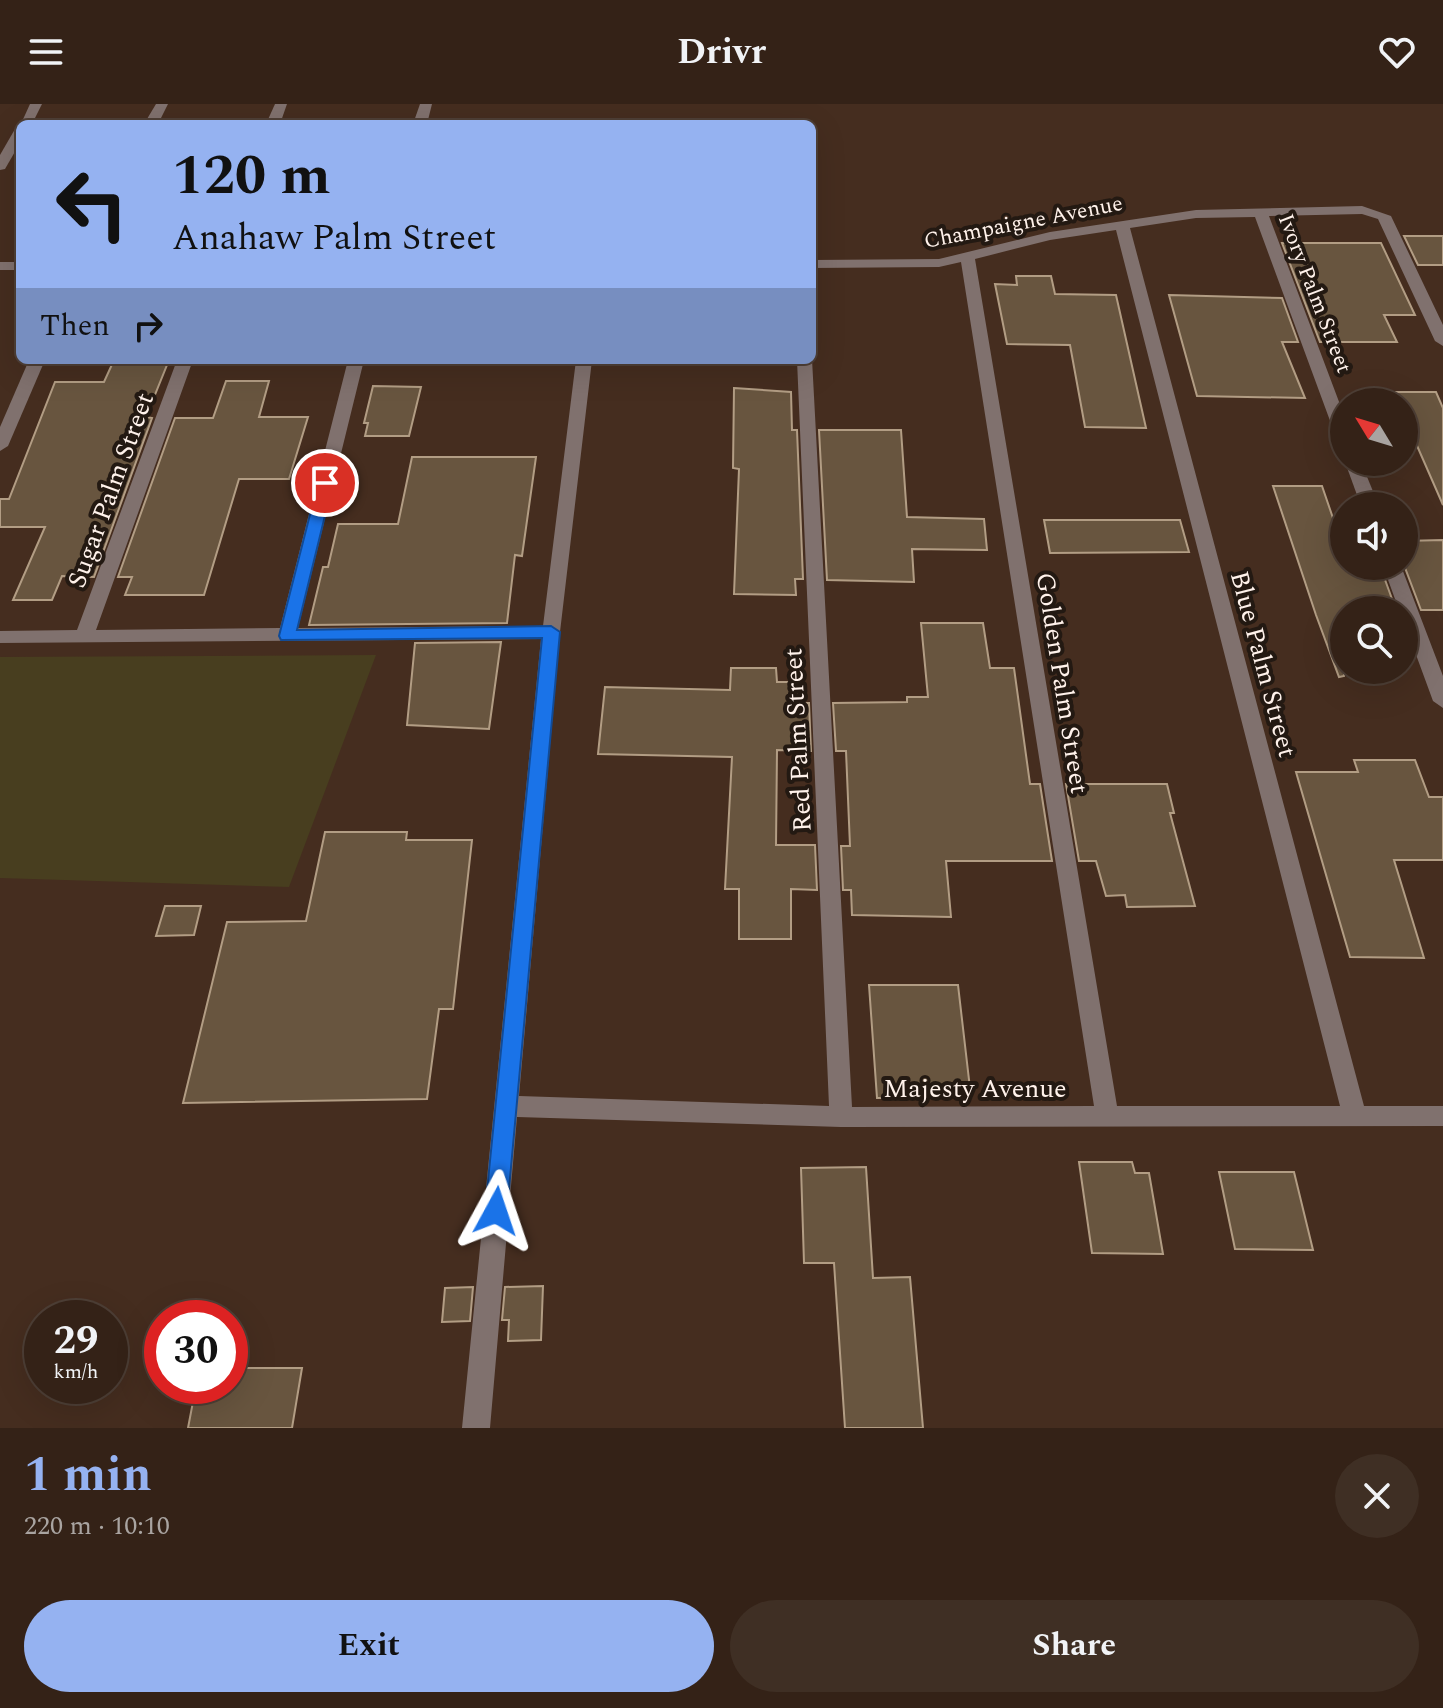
<!DOCTYPE html>
<html lang="en">
<head>
<meta charset="utf-8">
<style>
  :root { --surface:#342217; --page:#3f2f24; --text:#f1f3f6; --muted:#a9a4a1; --line:#4e3f36; --accent:#95b2f1 }
  body { margin:0; font-family:Spectral,serif; background:var(--page); color:var(--text); height:100vh; display:flex; flex-direction:column; font-size:30px; white-space:nowrap }
  * { box-sizing:border-box; margin:0 }
  p { font-size:26px; color:var(--muted) }
  .icon { flex:none; width:44px; height:44px; fill:none; stroke:currentColor; stroke-width:2; stroke-linecap:round; stroke-linejoin:round }
  .map { position:relative; height:1324px; overflow:hidden }
  .side { display:flex; flex-direction:column; background:var(--surface); flex:1 }
  .side>* { flex:none }
  .guide { position:absolute; left:16px; top:16px; width:800px; height:244px; border-radius:12px; box-shadow:0 8px 32px #0002,0 0 0 2px var(--line); background:#95b2f1; color:#111; overflow:hidden }
  .needle { width:52px; rotate:308deg }
  .tools { position:absolute; left:1330px; top:284px; display:grid; gap:16px }
  .tools a { display:grid; place-items:center; width:88px; height:88px; border-radius:50%; background:var(--surface); box-shadow:0 8px 32px #0002,0 0 0 2px var(--line); font-size:40px }
  .speed { position:absolute; left:24px; top:1196px; display:flex; gap:16px; font-size:40px; font-weight:700; text-align:center }
  .speed>* { display:grid; place-content:center; width:104px; height:104px; border-radius:50%; background:var(--surface); box-shadow:0 8px 32px #0002,0 0 0 2px var(--line); line-height:1 }
  .speed small { font-size:20px; font-weight:400 }
  .speed .limit { border:12px solid #d22; background:#fff; color:#111 }
  .pin { position:absolute; display:grid; place-items:center; width:68px; height:68px; color:#fff; margin:-34px; border:4px solid #fff; border-radius:50%; box-shadow:0 2px 8px #0007 }
  .me { position:absolute; width:88px; margin:-44px; rotate:5deg; stroke-linejoin:round; filter:drop-shadow(0 0 6px #0008) }
  .turn { display:flex; align-items:center; gap:28px; height:168px; padding:0 24px; font-size:36px }
  .turn .icon { width:104px; height:104px; stroke-width:2.5 }
  .turn b { display:block; font-size:56px; line-height:68px }
  .then { display:flex; align-items:center; height:76px; padding:0 24px; background:#0003; gap:16px; font-size:30px }
  .round { display:grid; place-items:center; flex:none; width:84px; height:84px; border-radius:42px; background:var(--page) }
  .summary { display:flex; align-items:center; justify-content:space-between; height:136px; padding:0 24px }
  h1 { font-size:48px; font-weight:700; line-height:60px; color:var(--accent) }
  .button { display:flex; gap:16px; margin-top:auto; padding:16px 24px }
  .button a { flex:1; height:92px; border-radius:48px; background:var(--accent); color:#111; font-size:32px; font-weight:700; line-height:92px; text-align:center }
  .button a+a { background:var(--page); color:var(--text) }
  header { display:flex; justify-content:space-between; align-items:center; height:104px; padding:0 24px; background:var(--surface); font-size:36px; font-weight:700 }
  .map>svg:first-child { display:block }
</style>
</head>
<body>
<header><svg class="icon" aria-label="menu" viewBox="0 0 24 24"><path d="M4 6h16M4 12h16M4 18h16"/></svg>Drivr<svg class="icon" aria-label="heart" viewBox="0 0 24 24"><path d="M12 20l-8-8c-3-5 5-10 8-4 3-6 11-1 8 4z"/></svg></header>
<div class="map">
<svg width="1443" height="1324" viewBox="0 0 1443 1324">
  <rect width="100%" height="100%" fill="#452d1f"/>
  <path fill="#483e1f" d="M376,551L289,783L0,774V553Z"/>
  <g fill="#68553f" stroke="#b29d84" stroke-width="2">
    <path d="M1404,132H1443V161H1418Z"/>
    <path d="M1282,139H1381L1415,211H1384L1397,238H1320Z"/>
    <path d="M1016,172H1051L1055,190L1116,191L1146,324L1085,323L1070,241L1007,240L995,180L1017,181Z"/>
    <path d="M1169,191L1282,194L1298,238H1282L1305,294L1197,292Z"/>
    <path d="M114,256H169L146,313L152,314L94,473L62,472L52,496H13L45,423H0V395H9L55,278H104Z"/>
    <path d="M226,277H269L259,313H308L289,375H239L204,491H125L132,473H118L175,314H213Z"/>
    <path d="M373,282L421,283L409,332H365L368,319H364Z"/>
    <path d="M734,284L791,288L792,326H797L803,475H795L796,491L734,490L739,365L733,364Z"/>
    <path d="M1394,288H1436L1443,304V401L1404,312V298H1398Z"/>
    <path d="M819,326H901L907,413L984,415L987,446L912,445L914,478L827,476Z"/>
    <path d="M412,353H536L522,452L515,451L507,519L309,521L323,463H328L338,420H398Z"/>
    <path d="M1273,382H1322L1334,417H1344V462H1380L1396,506H1344V572L1339,573L1316,511Z"/>
    <path d="M1044,416H1180L1189,448L1050,449Z"/>
    <path d="M1443,436V506H1421L1404,461V437Z"/>
    <path d="M921,519H983L990,564H1014L1030,680H1040L1052,757H946L951,813L852,811L851,786H843L841,742H850L846,647H836L833,599L907,598V593H928Z"/>
    <path d="M501,538L489,625L407,621L415,539Z"/>
    <path d="M731,564H776L777,578H802V599H809L811,647L777,646L776,741H815L817,786L791,785V835H739V785H725L732,653L598,650L605,583L730,586Z"/>
    <path d="M1354,656H1415L1429,693H1443V756H1394L1424,854L1350,853L1296,668H1358Z"/>
    <path d="M1066,680H1167L1174,709H1170L1195,802L1127,803L1125,791L1106,792L1096,757H1079Z"/>
    <path d="M325,728H407L406,736H472L453,905H439L427,995L183,999L227,818L306,817Z"/>
    <path d="M165,802H201L194,831L156,832Z"/>
    <path d="M869,881H958L971,993L877,994Z"/>
    <path d="M1079,1058H1132L1135,1069H1149L1163,1150L1092,1149Z"/>
    <path d="M866,1063L873,1174L910,1173L923,1324H845L834,1159H804L801,1064Z"/>
    <path d="M1219,1068H1294L1313,1146L1235,1145Z"/>
    <path d="M543,1182L541,1236L508,1237L509,1216H502L505,1183Z"/>
    <path d="M473,1183L470,1217L442,1218L445,1184Z"/>
    <path d="M230,1264H302L292,1324H188L196,1282H230Z"/>
  </g>
  <g fill="none" stroke-linecap="round" stroke-linejoin="round">
    <g fill="#80716e" fill-rule="evenodd">
      <path d="M30,0H42L32,20L20,22Z"/>
      <path d="M156,0H168L158,20H144Z"/>
      <path d="M275,0H287L280,20H266Z"/>
      <path d="M420,0H432L427,20H413Z"/>
      <path d="M20,24V39L5,65L0,66V51L15,25Z"/>
      <path d="M1362,102L1391,112L1443,221V242L1435,237L1378,115L1362,110L1269,112L1344,311V338L1336,333L1255,113L1196,114L1130,124L1364,1002H1443V1022L841,1023L517,1013L490,1324H462L541,535L0,539V527L77,526L177,256H193L96,526L280,524L348,256H364L298,524L543,522L576,256H592L560,528L519,992L829,1002L797,256L812,255L852,1003L1094,1002L961,158L939,163L812,164V156L939,155L1050,128L1196,106ZM1116,126L1340,1002H1117L975,155L1050,136Z"/>
      <rect x="0" y="158" width="20" height="8"/>
      <path d="M29,256H45L8,342L0,347V323Z"/>
      <path d="M1345,358H1361L1379,402H1361Z"/>
      <path d="M1383,462H1401L1443,572V604L1433,597L1404,518V506H1399Z"/>
    </g>
  </g>
  <path fill="#1a73e8" stroke="#114b97" stroke-width="2" d="M325,374L333,379L297,526L551,522L560,528L507,1107L504,1114L496,1117L488,1114L485,1107L542,534L281,536L279,532L318,379Z"/>
  <g text-anchor="middle" stroke-width="8" stroke-linejoin="round" paint-order="stroke">
    <g font-size="22" fill="#fff2eb" stroke="#231912">
      <text transform="translate(1023 117) rotate(-11)" y="8">Champaigne Avenue</text>
      <text transform="translate(1316 189) rotate(69)" y="8">Ivory Palm Street</text>
    </g>
    <g font-size="26" fill="#fff2eb" stroke="#231912">
      <text transform="translate(110 386) rotate(-70)" y="9">Sugar Palm Street</text>
      <text transform="translate(1264 560) rotate(75)" y="9">Blue Palm Street</text>
      <text transform="translate(1063 579) rotate(81)" y="9">Golden Palm Street</text>
      <text transform="translate(797 636) rotate(-93)" y="9">Red Palm Street</text>
      <text x="975" y="993">Majesty Avenue</text>
    </g>
  </g>
</svg>
<div class="tools">
<a><svg class="needle" viewBox="-14 -14 28 28"><path d="M0-13l5 13h-10z" fill="#e53935"/><path d="M0 13l5-13h-10z" fill="#a9a4a1"/></svg></a>
<a><svg class="icon" aria-label="sound" viewBox="0 0 24 24"><path d="M4 9h4l5-4v14l-5-4H4zM17 9q2 3 0 6"/></svg></a>
<a><svg class="icon" aria-label="search" viewBox="0 0 24 24"><circle cx="10" cy="10" r="6"/><path d="M15 15l6 6"/></svg></a>
</div>
<div class="speed"><div>29<small>km/h</small></div><div class="limit">30</div></div>
<div class="pin" style="left:325px;top:379px;background:#d93025"><svg class="icon" aria-label="arrive" viewBox="0 0 24 24"><path d="M6 21V4h12l-3 4 3 4H6"/></svg></div>
<svg class="me" style="left:496px;top:1107px" viewBox="-20 -20 40 40"><path d="M0-17L14 15 0 8-14 15z" fill="#1a73e8" stroke="#fff" stroke-width="4"/></svg>
<div class="guide">
<div class="turn"><svg class="icon" aria-label="left" viewBox="0 0 24 24"><path d="M17 20v-9H6M10 6l-5 5 5 5"/></svg><div><b>120 m</b>Anahaw Palm Street</div></div>
<div class="then">Then<svg class="icon" aria-label="right" viewBox="0 0 24 24"><path d="M7 20v-9h11M14 6l5 5-5 5"/></svg></div>
</div>
</div>
<section class="side">
<div class="summary"><div><h1>1 min</h1><p>220 m · 10:10</p></div><a class="round"><svg class="icon" aria-label="close" viewBox="0 0 24 24"><path d="M6 6l12 12M18 6L6 18"/></svg></a></div>
<div class="button"><a>Exit</a><a>Share</a></div>
</section>
</body>
</html>
